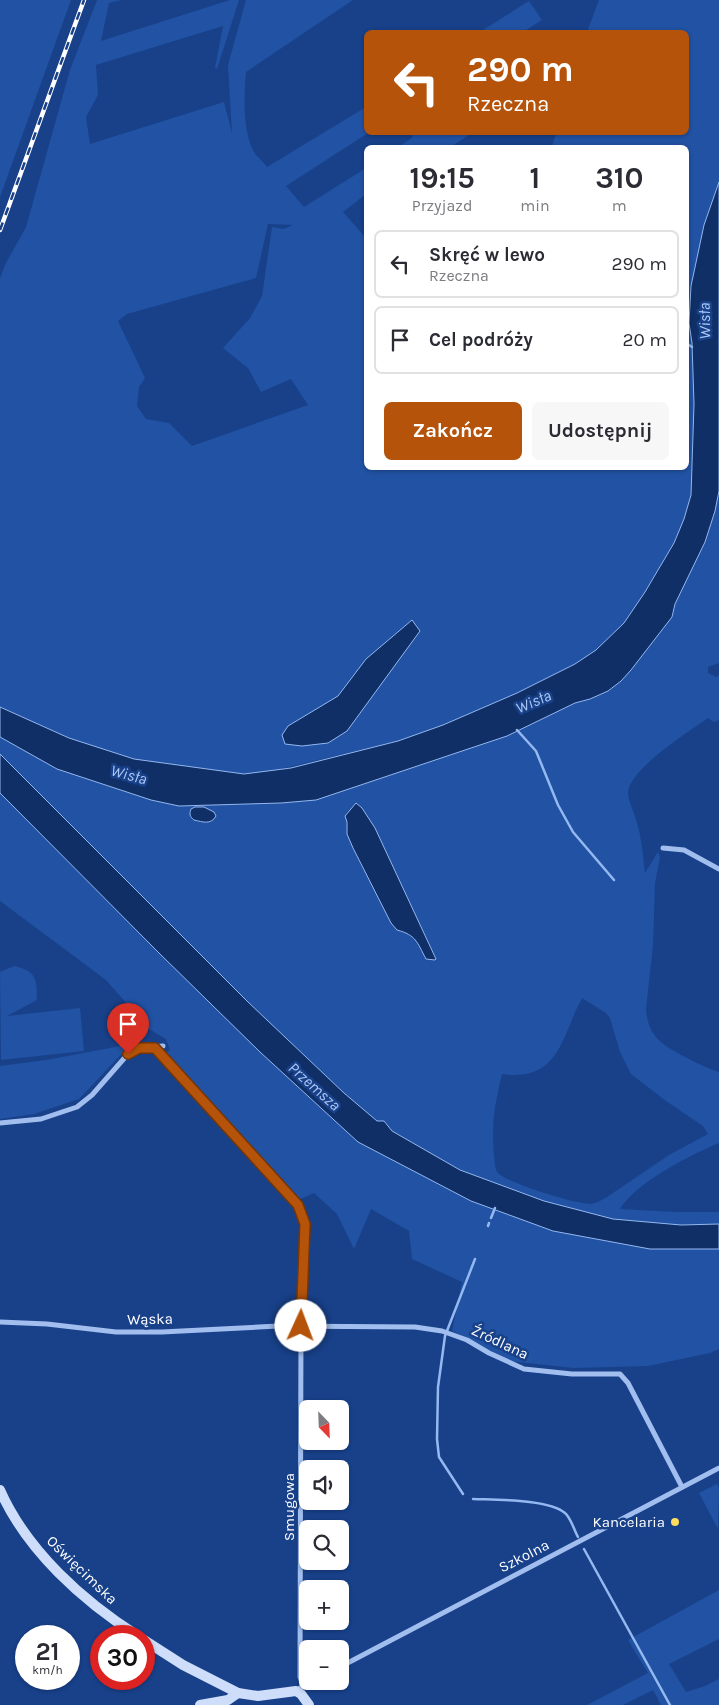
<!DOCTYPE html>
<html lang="pl">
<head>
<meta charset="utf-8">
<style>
  :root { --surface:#fff; --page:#f7f7f7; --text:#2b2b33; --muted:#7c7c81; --line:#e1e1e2; --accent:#b45309 }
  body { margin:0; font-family:Karla,sans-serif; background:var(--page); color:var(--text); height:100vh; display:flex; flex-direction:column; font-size:19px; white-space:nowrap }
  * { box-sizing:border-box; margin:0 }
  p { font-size:16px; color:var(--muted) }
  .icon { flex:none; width:28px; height:28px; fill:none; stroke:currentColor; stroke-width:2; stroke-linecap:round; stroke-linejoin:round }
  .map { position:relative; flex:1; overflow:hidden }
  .drawer { position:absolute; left:364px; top:145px; width:325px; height:325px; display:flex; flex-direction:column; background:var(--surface); border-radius:8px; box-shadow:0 1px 4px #0004 }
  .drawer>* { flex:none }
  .hud { position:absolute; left:364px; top:30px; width:325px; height:105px; border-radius:8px; box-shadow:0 1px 4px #0004; background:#b45309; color:#fff; overflow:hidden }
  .needle { width:32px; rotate:157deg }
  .controls { position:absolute; left:299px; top:1400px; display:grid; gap:10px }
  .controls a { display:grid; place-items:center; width:50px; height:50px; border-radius:8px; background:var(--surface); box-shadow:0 1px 4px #0004; font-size:25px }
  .speed { position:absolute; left:15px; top:1625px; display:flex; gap:10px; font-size:25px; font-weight:700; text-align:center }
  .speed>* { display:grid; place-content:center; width:65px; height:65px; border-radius:50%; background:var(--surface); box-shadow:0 1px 4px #0004; line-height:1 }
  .speed small { font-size:12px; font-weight:400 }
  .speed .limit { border:8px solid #d22; background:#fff; color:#111 }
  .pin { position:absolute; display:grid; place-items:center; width:42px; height:42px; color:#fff; margin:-51px -21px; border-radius:50% 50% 50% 0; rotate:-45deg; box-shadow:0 0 5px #0007 }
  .pin .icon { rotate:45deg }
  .me { position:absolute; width:55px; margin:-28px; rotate:2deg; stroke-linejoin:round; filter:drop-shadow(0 0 4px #0008) }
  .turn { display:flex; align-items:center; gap:18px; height:105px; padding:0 20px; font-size:22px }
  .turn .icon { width:65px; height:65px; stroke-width:2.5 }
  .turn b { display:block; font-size:35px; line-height:42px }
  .eta { display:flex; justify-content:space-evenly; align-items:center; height:85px; text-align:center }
  .eta b { font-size:30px; font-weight:700; line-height:35px }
  .button { display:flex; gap:10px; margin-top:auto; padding:10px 20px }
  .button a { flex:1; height:58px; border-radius:8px; background:var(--accent); color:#fff; font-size:20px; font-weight:700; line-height:58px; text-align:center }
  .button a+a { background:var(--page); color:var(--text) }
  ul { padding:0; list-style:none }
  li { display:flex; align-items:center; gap:15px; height:68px; margin:0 10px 8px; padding:0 10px; border:2px solid var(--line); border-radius:8px }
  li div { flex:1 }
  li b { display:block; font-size:19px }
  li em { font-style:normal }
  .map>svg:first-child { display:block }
</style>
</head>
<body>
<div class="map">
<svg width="719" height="1705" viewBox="0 0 719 1705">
  <rect width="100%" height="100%" fill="#18418a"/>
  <g fill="#2152a3" fill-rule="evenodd">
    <path d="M0,0H71L0,197Z"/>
    <path d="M97,0H121L109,3L101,41L230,0H239L217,69L215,68L223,26L96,65L98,95L86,117L90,144L224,102L232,133L228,65L246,0H353L246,72C244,96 242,135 256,155C260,159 264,163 267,167L366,107V132L368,133L286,186L304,207L366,168V194L343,212L366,238V468H686V148L552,147L556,133L686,132V32H587L599,0H719V182L704,225L691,286L689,323L692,343L694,404L691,495L684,519L674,543L645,592L624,623L610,637L596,650L575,664L517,693L443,725L398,741L267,772L244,774L134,759L69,738L0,707V278L6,263L26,227L70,70ZM268,224L293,225L284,229L272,227L262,296L250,318L223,348L248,368L261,392L291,379L308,405L192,446L169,423L146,419L137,406L139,387L145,378L118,321L127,314L256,278ZM412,620L328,743L302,746L285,744L319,707L338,696L366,659Z"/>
    <path d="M529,1L542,20L523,32H480Z"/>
    <path d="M413,133V132L472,133L455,144L453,147H398L412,138Z"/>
    <path d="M719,491V663L708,667V673L716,677L719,675V720L714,722L708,718C690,731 627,770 628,794C629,803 635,814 637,823C642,839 643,857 645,873L658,852L660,857L655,883L653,945L646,1009C648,1036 661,1044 683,1056C695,1062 706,1068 719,1072V1143C692,1154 635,1183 620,1209L676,1212H719V1224L681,1225L612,1219L544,1201L460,1170L392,1131L384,1121H377L344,1093L248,1002L0,754V737L57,769L151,800L179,806L281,803L316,800L507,736L575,703L590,699L608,691L621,681L672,617L675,604L715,511ZM357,803L362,808L375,828L436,958L435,960L426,959C417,941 417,936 397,930L361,865L347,834L346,813ZM582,998L606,1013L610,1018L620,1052L631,1074L666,1101L703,1126L708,1134L669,1155L607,1197C601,1200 596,1204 590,1204C576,1204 507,1183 498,1173C494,1169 495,1160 494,1154C491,1122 495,1105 502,1074C560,1082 561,1037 582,998Z"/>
    <path d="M0,793L358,1142L471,1201L553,1231L650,1249H719V1349L710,1353L648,1366L574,1368L508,1361L477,1343L452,1331L462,1282L412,1259L409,1231L371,1209L354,1249L337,1214L314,1193L298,1200L232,1126L164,1054L170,1050L166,1039L149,1029L106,980L0,901Z"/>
    <path d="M14,966C36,971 37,978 37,1000L7,1016L80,1008L84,1051L1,1060L0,972Z"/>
    <path d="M131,1044L79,1099L34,1114L0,1119V1066L46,1060Z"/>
    <path d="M717,1484L719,1488L718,1529L699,1493Z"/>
    <path d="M719,1590V1639L669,1664L686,1692L705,1686L719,1679V1705H661L653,1690L623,1705H587L648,1673L628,1640Z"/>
  </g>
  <g fill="#102f67" stroke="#94b8f0">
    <path d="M719,182V491L715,511L705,542L675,604L672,617L631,670L621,681L608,691L590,699L575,703L507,736L480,745L316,800L281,803L179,806L151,800L57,769L0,737V707L69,738L134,759L244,774L291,768L398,741L443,725L517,693L575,664L596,650L624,623L645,592L674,543L684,519L691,495L694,404L692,343L689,323L691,286L704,225Z"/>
    <path d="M412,620L420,631L347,731L328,743L302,746L285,744L282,735L288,726L338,696L366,659Z"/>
    <path d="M0,754L248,1002L344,1093L377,1121H384L392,1131L460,1170L544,1201L613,1219L681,1225L719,1224V1249H650L553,1231L471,1201L358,1142L260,1052L159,953L0,793Z"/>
    <path d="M356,803L362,808L375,828L436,959L435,960L426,959C417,942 416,935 397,930L391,923L353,848L347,834V822L345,816Z"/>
    <path d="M195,807H204L214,812L216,816C211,825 203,822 194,820C190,817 189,814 191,809Z"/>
  </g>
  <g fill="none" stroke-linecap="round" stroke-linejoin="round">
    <g stroke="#94b8f0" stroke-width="2.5">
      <path d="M686,343L692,347"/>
      <path d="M517,730L536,751L558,805L573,832L614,880"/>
      <path d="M491,1218L495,1208"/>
      <path d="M488,1226L489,1223"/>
      <path d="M463,1494L439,1457L437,1439L438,1387L445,1336L475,1259"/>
      <path d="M473,1499C495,1500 549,1499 565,1513C571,1518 574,1530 578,1537"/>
      <path d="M584,1549L670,1705"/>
    </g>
    <g stroke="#a1beee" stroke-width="5">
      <path d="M663,848L684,850L719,869"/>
      <path d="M155,1047L298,1205L305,1224L301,1326L300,1677L303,1686"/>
      <path d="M0,1123L41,1119L77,1107L92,1095L128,1054L139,1048L163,1046"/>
      <path d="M0,1322L47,1324L116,1332H162L278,1326L415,1327L442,1331L467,1340L489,1353L524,1369L572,1374H620L628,1383L682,1487"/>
      <path d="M340,1667L719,1468"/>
      <path d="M300,1688L312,1681"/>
    </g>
    <g stroke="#cedefa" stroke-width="10">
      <path d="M0,1490C27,1551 83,1601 138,1636"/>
      <path d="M144,1640L183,1665L238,1693L258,1696L296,1691L301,1694L309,1705"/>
      <path d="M200,1705L228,1700L238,1693"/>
    </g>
    <defs>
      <path id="rail" d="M0,230L84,0"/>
    </defs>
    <use href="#rail" stroke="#fff" stroke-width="4.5"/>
    <use href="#rail" stroke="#18418a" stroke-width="2.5" stroke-dasharray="8" stroke-linecap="butt"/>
  </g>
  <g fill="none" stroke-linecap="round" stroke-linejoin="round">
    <defs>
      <path id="route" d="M128,1054L139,1048H155L298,1205L305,1224L301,1326"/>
    </defs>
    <use href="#route" stroke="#753606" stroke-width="12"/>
    <use href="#route" stroke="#b45309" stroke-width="9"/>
  </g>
  <circle fill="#ffdd5e" stroke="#18418a" stroke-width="2" cx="675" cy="1522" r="5"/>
  <g text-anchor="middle" stroke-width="5" stroke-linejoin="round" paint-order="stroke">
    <g font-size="15" fill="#fff" stroke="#18418a">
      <text transform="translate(150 1319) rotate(-1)" y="5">Wąska</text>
      <text transform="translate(500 1342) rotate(25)" y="5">Źródlana</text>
      <text transform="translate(289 1507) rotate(-90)" y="5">Smugowa</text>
      <text transform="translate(524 1556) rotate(-27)" y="5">Szkolna</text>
      <text transform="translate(82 1570) rotate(44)" y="5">Oświęcimska</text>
    </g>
    <g font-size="15" fill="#fff" stroke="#18418a" text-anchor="end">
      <text x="665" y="1527">Kancelaria</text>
    </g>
    <g font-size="16" font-style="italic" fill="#adc8f5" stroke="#18418a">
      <text transform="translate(704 321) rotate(-91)" y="6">Wisła</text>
      <text transform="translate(533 701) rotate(-23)" y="6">Wisła</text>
      <text transform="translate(129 774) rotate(15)" y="6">Wisła</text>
      <text transform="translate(315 1086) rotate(42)" y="6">Przemsza</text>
    </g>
  </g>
</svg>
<div class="controls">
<a><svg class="needle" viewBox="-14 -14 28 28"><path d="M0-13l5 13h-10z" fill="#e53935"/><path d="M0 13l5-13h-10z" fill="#7c7c81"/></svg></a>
<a><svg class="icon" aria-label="sound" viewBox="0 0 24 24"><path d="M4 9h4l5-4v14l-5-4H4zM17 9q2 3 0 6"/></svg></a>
<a><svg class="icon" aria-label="search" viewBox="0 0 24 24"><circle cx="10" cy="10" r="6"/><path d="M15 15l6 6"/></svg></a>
<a>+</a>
<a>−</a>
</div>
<div class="speed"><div>21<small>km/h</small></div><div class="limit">30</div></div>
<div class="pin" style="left:128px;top:1054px;background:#d93025"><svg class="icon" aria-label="arrive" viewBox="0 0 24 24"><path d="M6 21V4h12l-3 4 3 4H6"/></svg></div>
<svg class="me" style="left:301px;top:1326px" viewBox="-20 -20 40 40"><circle r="19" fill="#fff"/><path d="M0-13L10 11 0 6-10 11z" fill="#b45309"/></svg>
<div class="hud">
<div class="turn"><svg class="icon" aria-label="left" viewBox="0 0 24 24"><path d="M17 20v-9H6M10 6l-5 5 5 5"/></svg><div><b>290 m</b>Rzeczna</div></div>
</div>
<section class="drawer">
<div class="eta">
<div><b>19:15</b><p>Przyjazd</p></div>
<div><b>1</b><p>min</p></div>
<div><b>310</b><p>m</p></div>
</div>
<ul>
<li><svg class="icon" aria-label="left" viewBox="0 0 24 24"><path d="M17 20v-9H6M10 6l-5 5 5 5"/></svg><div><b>Skręć w lewo</b><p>Rzeczna</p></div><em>290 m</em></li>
<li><svg class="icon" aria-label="arrive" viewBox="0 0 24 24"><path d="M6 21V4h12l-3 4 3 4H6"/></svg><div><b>Cel podróży</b></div><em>20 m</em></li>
</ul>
<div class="button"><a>Zakończ</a><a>Udostępnij</a></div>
</section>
</div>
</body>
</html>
